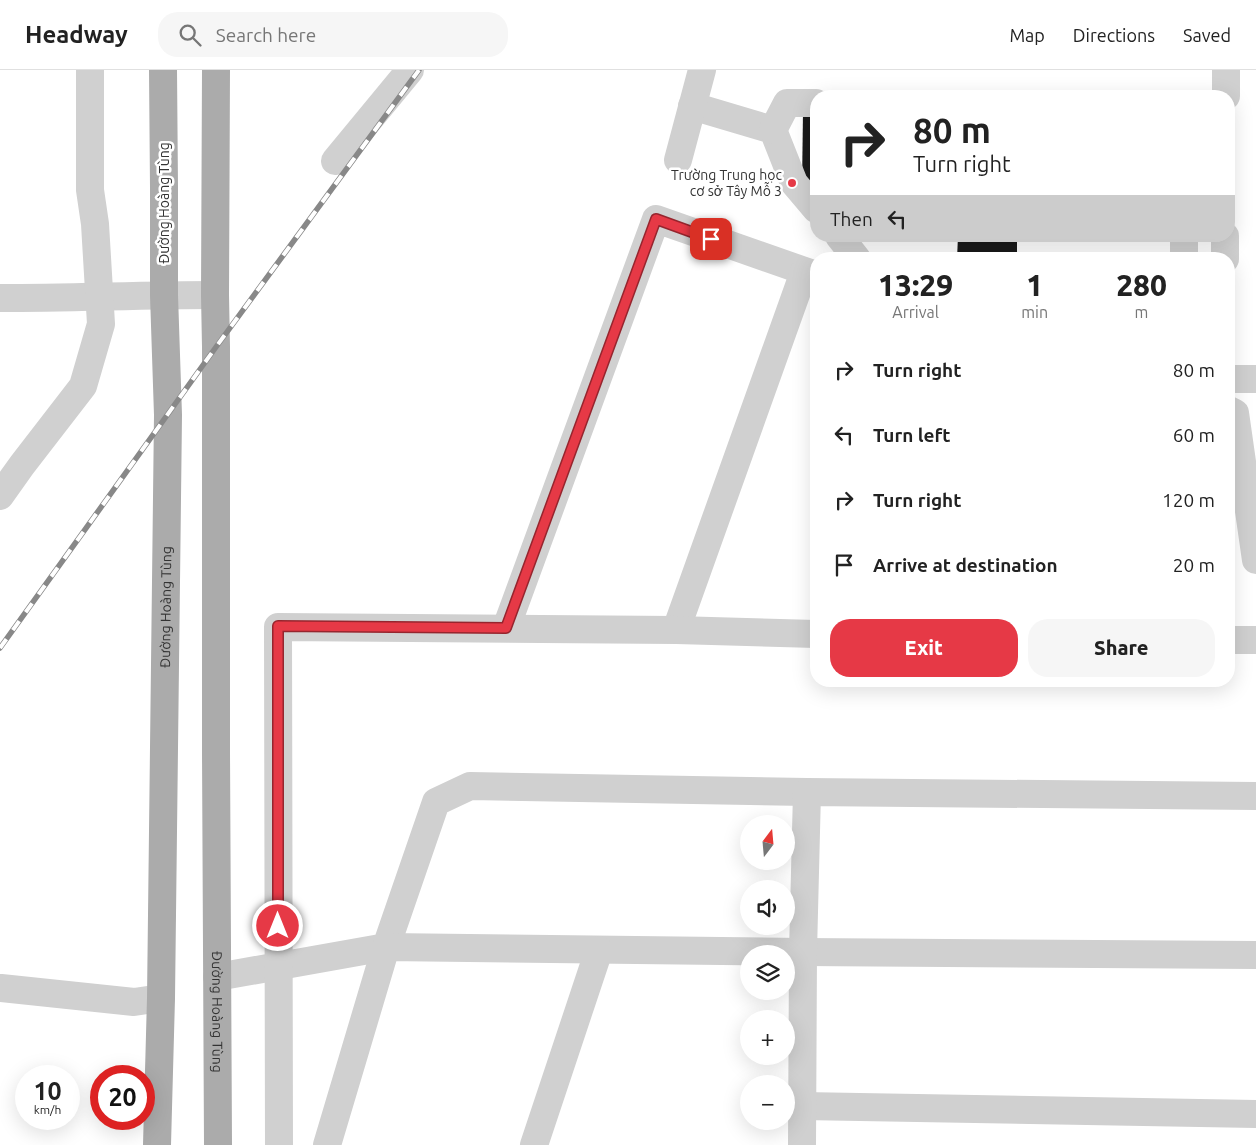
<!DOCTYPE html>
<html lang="en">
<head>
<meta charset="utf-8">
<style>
  :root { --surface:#fff; --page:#f6f6f6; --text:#222; --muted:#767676; --line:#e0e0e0; --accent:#e63946 }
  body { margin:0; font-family:Ubuntu,sans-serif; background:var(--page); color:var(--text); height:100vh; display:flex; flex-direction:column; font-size:19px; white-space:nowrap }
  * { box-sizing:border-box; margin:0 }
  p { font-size:16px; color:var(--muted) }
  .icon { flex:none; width:28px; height:28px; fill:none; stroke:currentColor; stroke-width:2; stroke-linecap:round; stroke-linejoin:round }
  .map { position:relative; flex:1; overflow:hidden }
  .side { position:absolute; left:810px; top:182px; width:425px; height:435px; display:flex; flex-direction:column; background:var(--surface); border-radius:20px; box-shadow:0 5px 20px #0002 }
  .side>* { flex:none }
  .hud { position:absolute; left:810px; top:20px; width:425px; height:152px; border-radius:20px; box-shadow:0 5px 20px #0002; background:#fff; color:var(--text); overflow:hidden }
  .needle { width:32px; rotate:16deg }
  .tools { position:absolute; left:740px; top:745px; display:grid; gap:10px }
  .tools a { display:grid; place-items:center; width:55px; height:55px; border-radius:50%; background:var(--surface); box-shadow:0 5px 20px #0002; font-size:25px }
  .speed { position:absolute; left:15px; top:995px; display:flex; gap:10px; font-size:25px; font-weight:700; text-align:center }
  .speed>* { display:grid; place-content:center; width:65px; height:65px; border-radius:50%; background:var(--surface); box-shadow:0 5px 20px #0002; line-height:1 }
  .speed small { font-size:12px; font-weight:400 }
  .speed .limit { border:8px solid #d22; background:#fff; color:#111 }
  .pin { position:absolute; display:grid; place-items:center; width:42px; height:42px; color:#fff; margin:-21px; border-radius:10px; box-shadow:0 2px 8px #0006 }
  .me { position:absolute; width:55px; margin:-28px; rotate:0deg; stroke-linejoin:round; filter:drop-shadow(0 0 4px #0008) }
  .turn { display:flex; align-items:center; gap:18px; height:105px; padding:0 20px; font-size:22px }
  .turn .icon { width:65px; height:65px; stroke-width:2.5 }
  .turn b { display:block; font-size:35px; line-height:42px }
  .then { display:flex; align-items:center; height:48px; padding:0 20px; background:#0003; gap:10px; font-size:19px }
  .eta { display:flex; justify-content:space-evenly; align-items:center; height:85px; text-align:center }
  .eta b { font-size:30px; font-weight:800; line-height:35px }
  .cta { display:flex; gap:10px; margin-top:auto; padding:10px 20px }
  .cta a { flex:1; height:58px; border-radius:20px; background:var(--accent); color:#fff; font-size:20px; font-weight:800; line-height:58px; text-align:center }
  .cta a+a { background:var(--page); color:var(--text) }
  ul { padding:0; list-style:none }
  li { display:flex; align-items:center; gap:15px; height:65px; padding:0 20px }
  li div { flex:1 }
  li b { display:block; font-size:19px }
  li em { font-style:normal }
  header { display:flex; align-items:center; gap:30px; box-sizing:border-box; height:70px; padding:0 25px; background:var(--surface); border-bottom:1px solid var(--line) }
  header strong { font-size:24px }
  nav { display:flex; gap:28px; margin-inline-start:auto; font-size:18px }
  .search { width:350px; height:45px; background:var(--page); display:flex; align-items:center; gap:12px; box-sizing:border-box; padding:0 18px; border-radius:20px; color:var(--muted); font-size:19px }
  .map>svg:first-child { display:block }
</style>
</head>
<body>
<header>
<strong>Headway</strong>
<div class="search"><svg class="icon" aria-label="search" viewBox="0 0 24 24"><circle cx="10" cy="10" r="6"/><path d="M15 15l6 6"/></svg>Search here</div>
<nav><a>Map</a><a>Directions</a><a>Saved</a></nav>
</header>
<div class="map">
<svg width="1256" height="1075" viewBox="0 0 1256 1075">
  <rect width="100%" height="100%" fill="#fff"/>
  <g fill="#1a1a1a">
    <path d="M803,42H816V116H802Z"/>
    <path d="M958,166H1017V189H957Z"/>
  </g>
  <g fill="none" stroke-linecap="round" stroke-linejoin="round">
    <g stroke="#d0d0d0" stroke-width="28">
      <path d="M1226,26V0"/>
      <path d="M692,36L773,60L794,113L816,139"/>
      <path d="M773,60L787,33H816"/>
      <path d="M678,90L702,0"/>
      <path d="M335,91L410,0"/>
      <path d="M839,166L857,189"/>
      <path d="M1184,189V166"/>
      <path d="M1225,189V166"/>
      <path d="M0,228C72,228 143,225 215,225"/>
      <path d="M1229,309H1256"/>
      <path d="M1229,340L1235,343L1256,490"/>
      <path d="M0,426L22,395L83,316L101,254L95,154L90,120V0"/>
      <path d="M506,558L656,149L816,205"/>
      <path d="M676,560L804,202"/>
      <path d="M1229,570H1256"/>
      <path d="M217,907L386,877L436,732L470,716L807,722"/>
      <path d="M1,918L134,932L161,928"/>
      <path d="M802,1036L1256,1044"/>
      <path d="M279,1075L278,557L676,560L816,564"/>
      <path d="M327,1075L386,877L803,882L1256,885"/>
      <path d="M534,1075L599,880"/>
      <path d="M802,1075L803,882L807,722L1256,726"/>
    </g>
    <g stroke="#ababab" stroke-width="28">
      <path id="s1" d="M216,0L215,225L216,277V682L218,1075"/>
      <path id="s2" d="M157,1075L161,928L168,345L164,225V118L163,0"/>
    </g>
    <defs>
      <path id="rail" d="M0,578L216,277L419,0"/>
    </defs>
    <use href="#rail" stroke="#888" stroke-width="5.5"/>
    <use href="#rail" stroke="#fff" stroke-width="4" stroke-dasharray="11" stroke-linecap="butt"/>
  </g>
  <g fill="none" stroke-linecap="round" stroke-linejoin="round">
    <defs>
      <path id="route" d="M278,856V556L506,558L656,149L711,169"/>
    </defs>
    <use href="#route" stroke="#96252e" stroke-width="12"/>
    <use href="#route" stroke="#e63946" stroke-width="9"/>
  </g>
  <circle fill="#e63946" stroke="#fff" stroke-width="2" cx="792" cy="113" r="5"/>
  <g text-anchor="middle" stroke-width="5" stroke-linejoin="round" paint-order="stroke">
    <g font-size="14" fill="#333" stroke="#fff" text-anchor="end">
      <text x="782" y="110">Trường Trung học<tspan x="782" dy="16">cơ sở Tây Mỗ 3</tspan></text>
    </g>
    <g font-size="14" fill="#333" stroke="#fff">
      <text transform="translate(164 133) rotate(-90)" y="5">Đường Hoàng Tùng</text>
      <text dy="5" stroke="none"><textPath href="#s2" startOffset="538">Đường Hoàng Tùng</textPath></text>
      <text dy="5" stroke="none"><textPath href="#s1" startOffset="942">Đường Hoàng Tùng</textPath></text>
    </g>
  </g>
</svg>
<div class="tools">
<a><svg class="needle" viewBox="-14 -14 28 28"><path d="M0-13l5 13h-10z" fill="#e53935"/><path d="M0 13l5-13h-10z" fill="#767676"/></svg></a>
<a><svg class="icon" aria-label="sound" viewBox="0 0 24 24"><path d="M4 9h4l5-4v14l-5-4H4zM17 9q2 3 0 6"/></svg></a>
<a><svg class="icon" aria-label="layers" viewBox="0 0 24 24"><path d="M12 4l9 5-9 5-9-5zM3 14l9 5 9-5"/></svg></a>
<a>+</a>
<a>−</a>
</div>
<div class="speed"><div>10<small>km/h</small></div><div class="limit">20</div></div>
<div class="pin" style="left:711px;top:169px;background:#d93025"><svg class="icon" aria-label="arrive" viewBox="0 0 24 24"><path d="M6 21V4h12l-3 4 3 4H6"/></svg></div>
<svg class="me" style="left:278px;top:856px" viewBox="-20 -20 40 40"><circle r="17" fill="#e63946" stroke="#fff" stroke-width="3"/><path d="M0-11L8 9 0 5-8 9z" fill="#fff"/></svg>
<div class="hud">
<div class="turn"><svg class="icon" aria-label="right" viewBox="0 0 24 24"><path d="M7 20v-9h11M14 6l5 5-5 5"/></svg><div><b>80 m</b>Turn right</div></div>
<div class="then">Then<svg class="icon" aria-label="left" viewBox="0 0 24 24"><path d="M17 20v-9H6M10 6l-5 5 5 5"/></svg></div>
</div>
<section class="side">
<div class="eta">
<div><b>13:29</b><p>Arrival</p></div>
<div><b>1</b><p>min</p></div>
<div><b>280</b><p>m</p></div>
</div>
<ul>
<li><svg class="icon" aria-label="right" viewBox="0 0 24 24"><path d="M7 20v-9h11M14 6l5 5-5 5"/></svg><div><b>Turn right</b></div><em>80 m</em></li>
<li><svg class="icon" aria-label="left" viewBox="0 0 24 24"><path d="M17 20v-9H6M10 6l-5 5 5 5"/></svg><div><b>Turn left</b></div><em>60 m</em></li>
<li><svg class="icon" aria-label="right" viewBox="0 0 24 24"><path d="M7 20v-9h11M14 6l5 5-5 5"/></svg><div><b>Turn right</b></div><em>120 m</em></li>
<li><svg class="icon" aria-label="arrive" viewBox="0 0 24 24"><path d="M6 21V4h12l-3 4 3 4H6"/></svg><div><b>Arrive at destination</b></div><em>20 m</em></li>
</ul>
<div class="cta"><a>Exit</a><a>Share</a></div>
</section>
</div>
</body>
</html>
